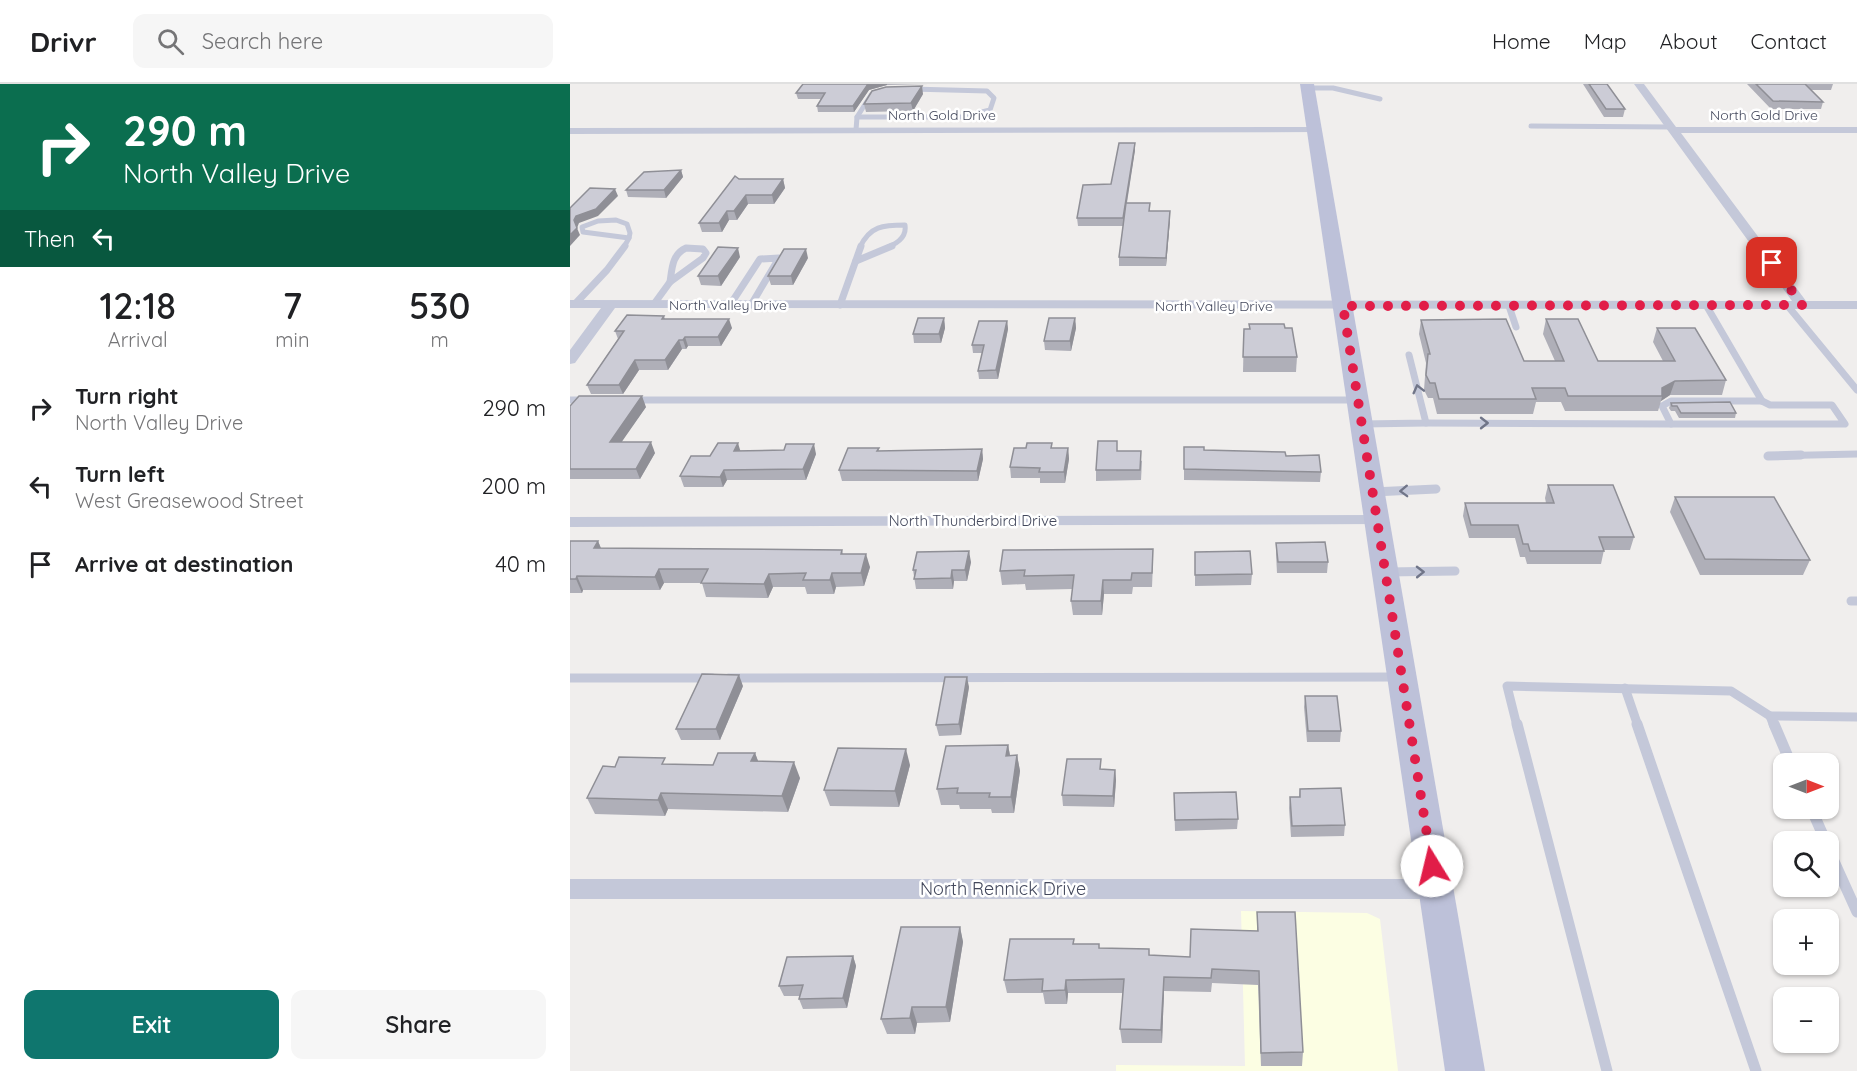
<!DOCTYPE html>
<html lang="en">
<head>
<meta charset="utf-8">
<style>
  :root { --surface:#fff; --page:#f6f6f6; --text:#202124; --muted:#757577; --line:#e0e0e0; --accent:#0f766e }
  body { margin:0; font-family:Quicksand,sans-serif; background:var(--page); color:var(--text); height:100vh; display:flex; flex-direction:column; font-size:22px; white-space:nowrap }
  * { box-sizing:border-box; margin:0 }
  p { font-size:20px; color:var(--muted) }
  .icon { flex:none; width:33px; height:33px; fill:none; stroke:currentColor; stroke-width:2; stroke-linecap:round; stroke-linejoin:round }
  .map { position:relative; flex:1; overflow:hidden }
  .drawer { display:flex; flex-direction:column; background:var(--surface); width:570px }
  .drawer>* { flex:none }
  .guide { background:#0b6e4f; color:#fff; overflow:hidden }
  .needle { width:39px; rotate:90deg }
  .buttons { position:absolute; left:1203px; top:669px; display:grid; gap:12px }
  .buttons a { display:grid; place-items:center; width:66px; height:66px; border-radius:12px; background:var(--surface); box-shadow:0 2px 4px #0004; font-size:30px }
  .pin { position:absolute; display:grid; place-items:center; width:51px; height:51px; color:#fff; margin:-26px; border-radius:12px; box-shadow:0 3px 9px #0006 }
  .me { position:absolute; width:66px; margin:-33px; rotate:351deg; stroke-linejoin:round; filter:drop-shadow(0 0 4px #0008) }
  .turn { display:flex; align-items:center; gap:21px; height:126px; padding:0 24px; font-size:27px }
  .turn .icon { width:78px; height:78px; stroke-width:2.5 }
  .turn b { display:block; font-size:42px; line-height:51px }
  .then { display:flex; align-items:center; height:57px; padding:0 24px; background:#0003; gap:12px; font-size:22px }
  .eta { display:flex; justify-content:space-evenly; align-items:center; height:102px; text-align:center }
  .eta b { font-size:36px; font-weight:600; line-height:42px }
  .button { display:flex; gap:12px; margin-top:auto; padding:12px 24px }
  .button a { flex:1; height:69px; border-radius:12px; background:var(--accent); color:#fff; font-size:24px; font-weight:600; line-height:69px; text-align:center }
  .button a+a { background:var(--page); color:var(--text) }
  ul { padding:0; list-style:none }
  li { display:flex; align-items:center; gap:18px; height:78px; padding:0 24px }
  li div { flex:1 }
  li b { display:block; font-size:22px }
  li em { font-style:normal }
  header { display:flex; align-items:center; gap:36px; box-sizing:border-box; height:84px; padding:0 30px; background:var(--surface); border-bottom:2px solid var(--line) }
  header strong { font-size:28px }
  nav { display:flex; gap:33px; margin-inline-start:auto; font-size:21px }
  .search { width:420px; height:54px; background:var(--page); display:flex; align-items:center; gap:15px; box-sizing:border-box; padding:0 21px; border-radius:12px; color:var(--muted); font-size:22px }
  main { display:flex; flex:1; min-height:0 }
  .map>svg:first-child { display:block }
</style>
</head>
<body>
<header>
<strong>Drivr</strong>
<div class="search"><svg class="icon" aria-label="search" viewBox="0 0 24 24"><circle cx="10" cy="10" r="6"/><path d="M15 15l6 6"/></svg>Search here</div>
<nav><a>Home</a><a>Map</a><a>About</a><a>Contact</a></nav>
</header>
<main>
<section class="drawer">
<div class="guide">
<div class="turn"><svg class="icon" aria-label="right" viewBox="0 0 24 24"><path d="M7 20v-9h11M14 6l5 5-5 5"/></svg><div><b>290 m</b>North Valley Drive</div></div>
<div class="then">Then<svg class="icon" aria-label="left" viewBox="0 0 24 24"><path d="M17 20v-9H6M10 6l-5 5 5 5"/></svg></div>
</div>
<div class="eta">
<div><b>12:18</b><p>Arrival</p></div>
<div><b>7</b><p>min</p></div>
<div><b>530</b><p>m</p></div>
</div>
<ul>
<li><svg class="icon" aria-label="right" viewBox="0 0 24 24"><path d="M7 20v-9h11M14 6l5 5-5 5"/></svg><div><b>Turn right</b><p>North Valley Drive</p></div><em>290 m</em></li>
<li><svg class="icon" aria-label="left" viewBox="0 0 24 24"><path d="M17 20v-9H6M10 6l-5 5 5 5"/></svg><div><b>Turn left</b><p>West Greasewood Street</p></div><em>200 m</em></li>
<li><svg class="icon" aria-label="arrive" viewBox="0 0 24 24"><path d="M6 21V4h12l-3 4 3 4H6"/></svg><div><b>Arrive at destination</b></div><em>40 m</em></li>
</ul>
<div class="button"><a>Exit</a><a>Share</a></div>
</section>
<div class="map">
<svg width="1287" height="987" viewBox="0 0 1287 987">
  <rect width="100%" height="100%" fill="#f0eeed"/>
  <path fill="#fcfee3" d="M671,827L797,829L810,835L828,987H546V981L675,982Z"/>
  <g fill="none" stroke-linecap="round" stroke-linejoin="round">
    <g stroke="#c4c8d9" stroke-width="5">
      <path d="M738,4H763L810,15"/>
      <path d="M287,33H391L420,26L424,14L417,7L341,5"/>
      <path d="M961,42L1100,43"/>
      <path d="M286,46L287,33L301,11"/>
      <path d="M46,136L57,140L60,149L59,154L13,148L12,143L28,137Z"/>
      <path d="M54,163L59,154"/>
      <path d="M290,163C300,142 313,141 335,141C337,153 328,159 318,163"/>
    </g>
    <g stroke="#c4c8d9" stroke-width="7">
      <path d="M116,164L133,165L136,169L133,174L100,198C102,185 102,170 116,164Z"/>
      <path d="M286,177L322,162"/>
      <path d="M5,220L37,186L55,162"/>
      <path d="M84,220L100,198"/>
      <path d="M160,221L190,175L209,174L181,221"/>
      <path d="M270,221L291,162"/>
      <path d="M1136,221L1192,317"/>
      <path d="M1217,221L1287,306"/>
      <path d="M939,222L946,243"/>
      <path d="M0,316H17"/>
      <path d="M63,316H787"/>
      <path d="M1101,317H1192L1200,321H1262L1275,340H1101L1092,322Z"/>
      <path d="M856,339L1101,340"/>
      <path d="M793,340L856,339L839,271"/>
      <path d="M1198,372L1287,370"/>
    </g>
    <g stroke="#c4c8d9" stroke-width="9">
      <path d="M1198,372L1231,371"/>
      <path d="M803,408L866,405"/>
      <path d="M817,488L885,487"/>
      <path d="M1281,517H1287"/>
      <path d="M0,594H142"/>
      <path d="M159,594L829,593"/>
      <path d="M1055,604L1068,642"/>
      <path d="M1200,632L1204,642"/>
      <path d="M947,642L937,602L1161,607L1200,632L1287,633"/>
    </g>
    <g stroke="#c4c8d9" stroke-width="11">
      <path d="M947,640L1037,987"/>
      <path d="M1067,640L1186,987"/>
      <path d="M1204,640L1221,680"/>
      <path d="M1241,724L1256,758"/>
      <path d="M1258,764L1287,828"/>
    </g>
    <g fill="#c4c8d9" fill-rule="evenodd">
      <path d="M1064,0H1074L1106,43H1287V49H1111L1236,217H1287V225L45,224L5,279L0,280V266L31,224H0V216L1222,217Z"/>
      <path d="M745,43L749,44V48L0,50V44Z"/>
      <path d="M806,431L812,432L815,436L812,440L0,443V433Z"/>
      <path d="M0,795H866L874,798L878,805L874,812L866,815H0Z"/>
    </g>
    <path fill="#bdc1d9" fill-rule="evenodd" d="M730,0H744L915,987H875Z"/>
  </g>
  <g fill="#afafb8">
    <path d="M233,0H358L317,1L299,6L284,28H248L247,22L251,15H228L226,9Z"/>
    <path d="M1013,0H1037L1055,25L1053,33H1034Z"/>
    <path d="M1177,0H1263L1261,6H1241L1253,18L1251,25H1201Z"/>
    <path d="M353,10L343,27L296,28L294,20Z"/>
    <path d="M565,66L557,119L580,127L600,135L596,182H549V173L553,142H508L507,134L541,100Z"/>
    <path d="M111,86L113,93L96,114L58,113L56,106Z"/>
    <path d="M169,95H213L215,104L204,120H178L167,136H159L152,148H132L129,139Z"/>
    <path d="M170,173L151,202L131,201L128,192Z"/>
    <path d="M238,174L223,201H201L198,192Z"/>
    <path d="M94,232L95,235L162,244L151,262H118L116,265H112L98,286H69L53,310H21L17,301L48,255L45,247Z"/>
    <path d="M374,234L375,244L371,259H344L343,250Z"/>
    <path d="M505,234L506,244L501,267L475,266L474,257Z"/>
    <path d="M976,235L1028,277H1093L1083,258L1087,244L1156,296L1152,311H1100L1091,317L1088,327H995L991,318H966L963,330H867L863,314H858L854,306L856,279L849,250L851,236L954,277H985L973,250Z"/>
    <path d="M437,237L438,245L428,295H409L408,287L412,269H403L402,261Z"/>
    <path d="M715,244L727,273L726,288H673L674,245Z"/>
    <path d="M1101,319L1166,329L1165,334H1109L1105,327H1101L1099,324Z"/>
    <path d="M0,322L76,323L51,358L85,369L70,395H0Z"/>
    <path d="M614,363L634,366L716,372L751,388L750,398L614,396Z"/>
    <path d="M482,364H498L499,375L495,399H470V394H441L440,383Z"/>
    <path d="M412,365L413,375L408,397H272L269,386Z"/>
    <path d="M170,367L246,370L236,396H157L153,403H114L110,392L140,372Z"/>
    <path d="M548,367L572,377L571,396L526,397V386Z"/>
    <path d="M978,401L1064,453L1060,466H1034L1031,480H957L955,473H950L945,454H899L893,432L895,419H976L975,414Z"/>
    <path d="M1105,413L1240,476L1233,491H1130L1100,428Z"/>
    <path d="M0,457H28L31,464L272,466L273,470L300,483L294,502L266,503L264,510H237L235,503H203L198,514L136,513L132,499H94L90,506H13L12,509H0Z"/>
    <path d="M706,459L758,478L757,489H707L706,470Z"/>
    <path d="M583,465V479L582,503H563L562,510H534L532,531H503L501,517L503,505L456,506L455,500L432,501L430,487Z"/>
    <path d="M625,468L682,490L681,501L625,502Z"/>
    <path d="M401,478L397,497H384L383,505H346L343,486Z"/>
    <path d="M173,602L150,656H111L106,645Z"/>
    <path d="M399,603L391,651L369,652L366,641Z"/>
    <path d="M735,612L771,647L770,658H737L734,623Z"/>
    <path d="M438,661L440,671H447L450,687L444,729H422L421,725H390L389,721H371L367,705Z"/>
    <path d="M185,669L188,677L230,694L218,728L98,725L95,732L25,730L17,714L45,683L98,680L143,681Z"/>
    <path d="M340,681L329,723L260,722L254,706Z"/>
    <path d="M532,685L545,686L546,696L544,723L493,722L492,711Z"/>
    <path d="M730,705L775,741L774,752L721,753L719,724L720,713H729Z"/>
    <path d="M604,709L668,735L667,745L605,747Z"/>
    <path d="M687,828L733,968L732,982H691L688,901L642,899L641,908L594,907L592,959H552L550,945L553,909H498L497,920H475L473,909H437L434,896L505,860L529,864L579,865V871L620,873L687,847Z"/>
    <path d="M390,843L393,858L380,938L347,939L345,950H317L311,935Z"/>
    <path d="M283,872L286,882L277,924L233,925L229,915L230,912H214L209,902Z"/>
  </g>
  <g fill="#8f8f96">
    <path d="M298,0H317V1L299,6L284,28L283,22Z"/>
    <path d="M352,2L353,10L343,27L341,19Z"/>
    <path d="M565,59V66L553,142V134Z"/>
    <path d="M111,86L113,93L96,114L94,106Z"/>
    <path d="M213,95L215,104L204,120L202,111Z"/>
    <path d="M45,105L48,112L28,132L9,139L7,144L4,136L6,132Z"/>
    <path d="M176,111L178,120L167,136L164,127Z"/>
    <path d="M157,127L159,136L152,148L149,139Z"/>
    <path d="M600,127V135L596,182V174Z"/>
    <path d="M7,144L10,151L0,162V151Z"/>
    <path d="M168,164L170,173L151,202L148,192Z"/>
    <path d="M236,165L238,174L223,201L221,192Z"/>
    <path d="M374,234L375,244L371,259L369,250Z"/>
    <path d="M505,234L506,244L501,267L500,257Z"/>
    <path d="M159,235L162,244L151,262L148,253Z"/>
    <path d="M437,237L438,245L428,295L426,286Z"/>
    <path d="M115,253L118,262L116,265L113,256Z"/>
    <path d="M109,256L112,265L98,286L95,276Z"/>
    <path d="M65,276L69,286L53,310L49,301Z"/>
    <path d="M1105,297L1100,311L1091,317L1092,312V304Z"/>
    <path d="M72,312L76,323L44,369L40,358Z"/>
    <path d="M81,358L85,369L70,395L66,385Z"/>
    <path d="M168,359L171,369L164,367Z"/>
    <path d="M244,360L246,370L236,396L233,385Z"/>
    <path d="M498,364L499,375L495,399L494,388Z"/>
    <path d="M412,365L413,375L408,397L407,387Z"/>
    <path d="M154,386L157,396L153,403L150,393Z"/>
    <path d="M28,457L33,470L24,464Z"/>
    <path d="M399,467L401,478L397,497L395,486Z"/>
    <path d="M296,470L300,483L294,502L291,489Z"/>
    <path d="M89,485L94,499L90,506L85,493Z"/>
    <path d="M382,486L384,497L383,505L381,494Z"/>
    <path d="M262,489L266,503L264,510L260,496Z"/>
    <path d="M199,490L203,503L198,514L194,500Z"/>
    <path d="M7,492L13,506L12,509L6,495Z"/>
    <path d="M533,496L534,510L532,531L531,517Z"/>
    <path d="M169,591L173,602L150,656L146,645Z"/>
    <path d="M397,593L399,603L391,651L389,640Z"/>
    <path d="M438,661L441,677L436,672Z"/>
    <path d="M336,665L340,681L329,723L325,707Z"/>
    <path d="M185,669L191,685L181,677Z"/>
    <path d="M447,671L450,687L444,729L441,713Z"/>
    <path d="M224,678L230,694L218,728L212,712Z"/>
    <path d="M545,686L546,696L544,723L543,712Z"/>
    <path d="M91,709L98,725L95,732L88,716Z"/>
    <path d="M390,843L393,858L380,938L376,923Z"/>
    <path d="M283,872L286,882L277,924L273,914Z"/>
    <path d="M594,893V907L592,959L591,946Z"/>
    <path d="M496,896L498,909L497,920L495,906Z"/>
    <path d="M342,923L347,939L345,950L340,934Z"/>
  </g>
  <g fill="#ccccd6" stroke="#8f8f96" stroke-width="1.5">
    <path d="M233,0H299H298L283,22H247L255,9H226Z"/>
    <path d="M1019,0H1037L1055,25H1036Z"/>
    <path d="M1186,0H1235L1253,18L1203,17Z"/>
    <path d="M352,2L341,19L294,20L302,7L316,3Z"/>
    <path d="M549,59H565L553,134H507L513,101L541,100Z"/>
    <path d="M111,86L94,106H56L74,88Z"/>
    <path d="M165,92L169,95H213L202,111H176L164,127H157L149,139H129Z"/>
    <path d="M20,104L45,105L26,125L6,132L4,136L7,144L0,151V124Z"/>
    <path d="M556,119H580L579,127H600L596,174L549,173Z"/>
    <path d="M148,163L168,164L148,192H128Z"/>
    <path d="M214,165H236L221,192H198Z"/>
    <path d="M57,231L94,232L92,235H159L148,253H115L113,256H109L95,276H65L49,301H17L54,247H45Z"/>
    <path d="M348,234H374L369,250H343Z"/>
    <path d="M479,234H505L500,257H474Z"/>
    <path d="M936,235L954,277H994L976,235H1008L1028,277H1105L1087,244H1125L1156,296L1105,297L1092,304V312H998L995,304H962L966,315H869L865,299H860L856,291L858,270H860L851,236Z"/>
    <path d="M409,237H437L426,286L408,287L414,261H402Z"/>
    <path d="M679,240H714L715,244H722L727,273H673L674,245H680Z"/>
    <path d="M9,312H72L40,358H81L66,385H0V322Z"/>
    <path d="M1160,318L1166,329H1111L1107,322H1102L1101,319Z"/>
    <path d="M528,357H547V367H571L570,386H526Z"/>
    <path d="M148,359H168L164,367L214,366L216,360H244L233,385L154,386L150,393L110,392L121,372H140Z"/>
    <path d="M457,359H482L481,364H498L494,388H469L470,384L440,383L444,364H456Z"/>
    <path d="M614,363H634V366L715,368L716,372L749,371L751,388L614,385Z"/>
    <path d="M278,364H309L307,367L412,365L407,387L269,386Z"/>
    <path d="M978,401H1043L1064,453H1029L1034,467H960L958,460H953L948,441H901L895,419H984Z"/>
    <path d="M1105,413H1204L1240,476L1135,475Z"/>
    <path d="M0,457H28L24,464L272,466L271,470H296L291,489H262L260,496H233L236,489L199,490L194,500L131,499L138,485H89L85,493L7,492L6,495H0Z"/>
    <path d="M755,458L758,478H708L706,459Z"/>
    <path d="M583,465L582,489H562L561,496H533L531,517H501L504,491L454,492L455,486L430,487L433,466Z"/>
    <path d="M399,467L395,486H382L381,494L344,495L346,486H343L347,468Z"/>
    <path d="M680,467L682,490L625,491V468Z"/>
    <path d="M132,590L169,591L146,645H106Z"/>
    <path d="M375,593H397L389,640L366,641Z"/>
    <path d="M735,612H767L771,647H738Z"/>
    <path d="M438,661L436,672L447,671L441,713H419L420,709H387L388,704L367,705L376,662Z"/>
    <path d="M268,664L336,665L325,707L254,706Z"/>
    <path d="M148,669H185L181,677L224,678L212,712L91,709L88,716L17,714L33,682L45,683L49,673L95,674L92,680L143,681Z"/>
    <path d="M497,675H531L530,685L545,686L543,712L492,711Z"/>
    <path d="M771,704L775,741L722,742L720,713H730V705Z"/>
    <path d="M666,708L668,735L605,736L604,709Z"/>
    <path d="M687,828H725L733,968L691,969L689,887L642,885L641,894L594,893L591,946L550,945L554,895L496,896L495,906L472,907L473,895L434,896L440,855H504L503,860H529V864L579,865V871L620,873L621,845L688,847Z"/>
    <path d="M331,843H390L376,923H342L340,934L311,935Z"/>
    <path d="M283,872L273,914L229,915L233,901L209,902L217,873Z"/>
  </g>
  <defs><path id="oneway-chevron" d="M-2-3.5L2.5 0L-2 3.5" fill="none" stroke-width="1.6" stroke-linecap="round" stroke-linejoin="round" transform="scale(1.5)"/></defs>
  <g stroke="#707588">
    <use href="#oneway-chevron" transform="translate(848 305) rotate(-104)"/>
    <use href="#oneway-chevron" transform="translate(914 339)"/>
    <use href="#oneway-chevron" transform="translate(834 407) rotate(178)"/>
    <use href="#oneway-chevron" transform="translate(850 488) rotate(-1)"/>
  </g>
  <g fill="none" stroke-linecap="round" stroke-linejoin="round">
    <path stroke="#e11d48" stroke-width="10" stroke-dasharray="0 18" d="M862,782L773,222L1232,221L1202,179"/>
  </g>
  <g text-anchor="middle" stroke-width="5" stroke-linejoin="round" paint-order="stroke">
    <g font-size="14" fill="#43485c" stroke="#fff">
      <text x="372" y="36">North Gold Drive</text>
      <text x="1194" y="36">North Gold Drive</text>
      <text x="158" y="226">North Valley Drive</text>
      <text x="644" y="227">North Valley Drive</text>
    </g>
    <g font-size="15" fill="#43485c" stroke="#fff">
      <text x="403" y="442">North Thunderbird Drive</text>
    </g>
    <g font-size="18" fill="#43485c" stroke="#fff">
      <text x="433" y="811">North Rennick Drive</text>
    </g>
  </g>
</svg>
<div class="buttons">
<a><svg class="needle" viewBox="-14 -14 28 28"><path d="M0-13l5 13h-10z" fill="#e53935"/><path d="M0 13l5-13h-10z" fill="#757577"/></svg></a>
<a><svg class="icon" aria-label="search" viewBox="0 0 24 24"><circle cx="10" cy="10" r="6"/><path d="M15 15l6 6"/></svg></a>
<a>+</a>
<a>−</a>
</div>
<div class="pin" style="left:1202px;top:179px;background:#d93025"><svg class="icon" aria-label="arrive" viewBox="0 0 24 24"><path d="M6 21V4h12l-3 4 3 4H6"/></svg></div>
<svg class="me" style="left:862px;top:782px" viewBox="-20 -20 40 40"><circle r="19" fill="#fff"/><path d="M0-13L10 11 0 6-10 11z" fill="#e11d48"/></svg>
</div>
</main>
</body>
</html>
